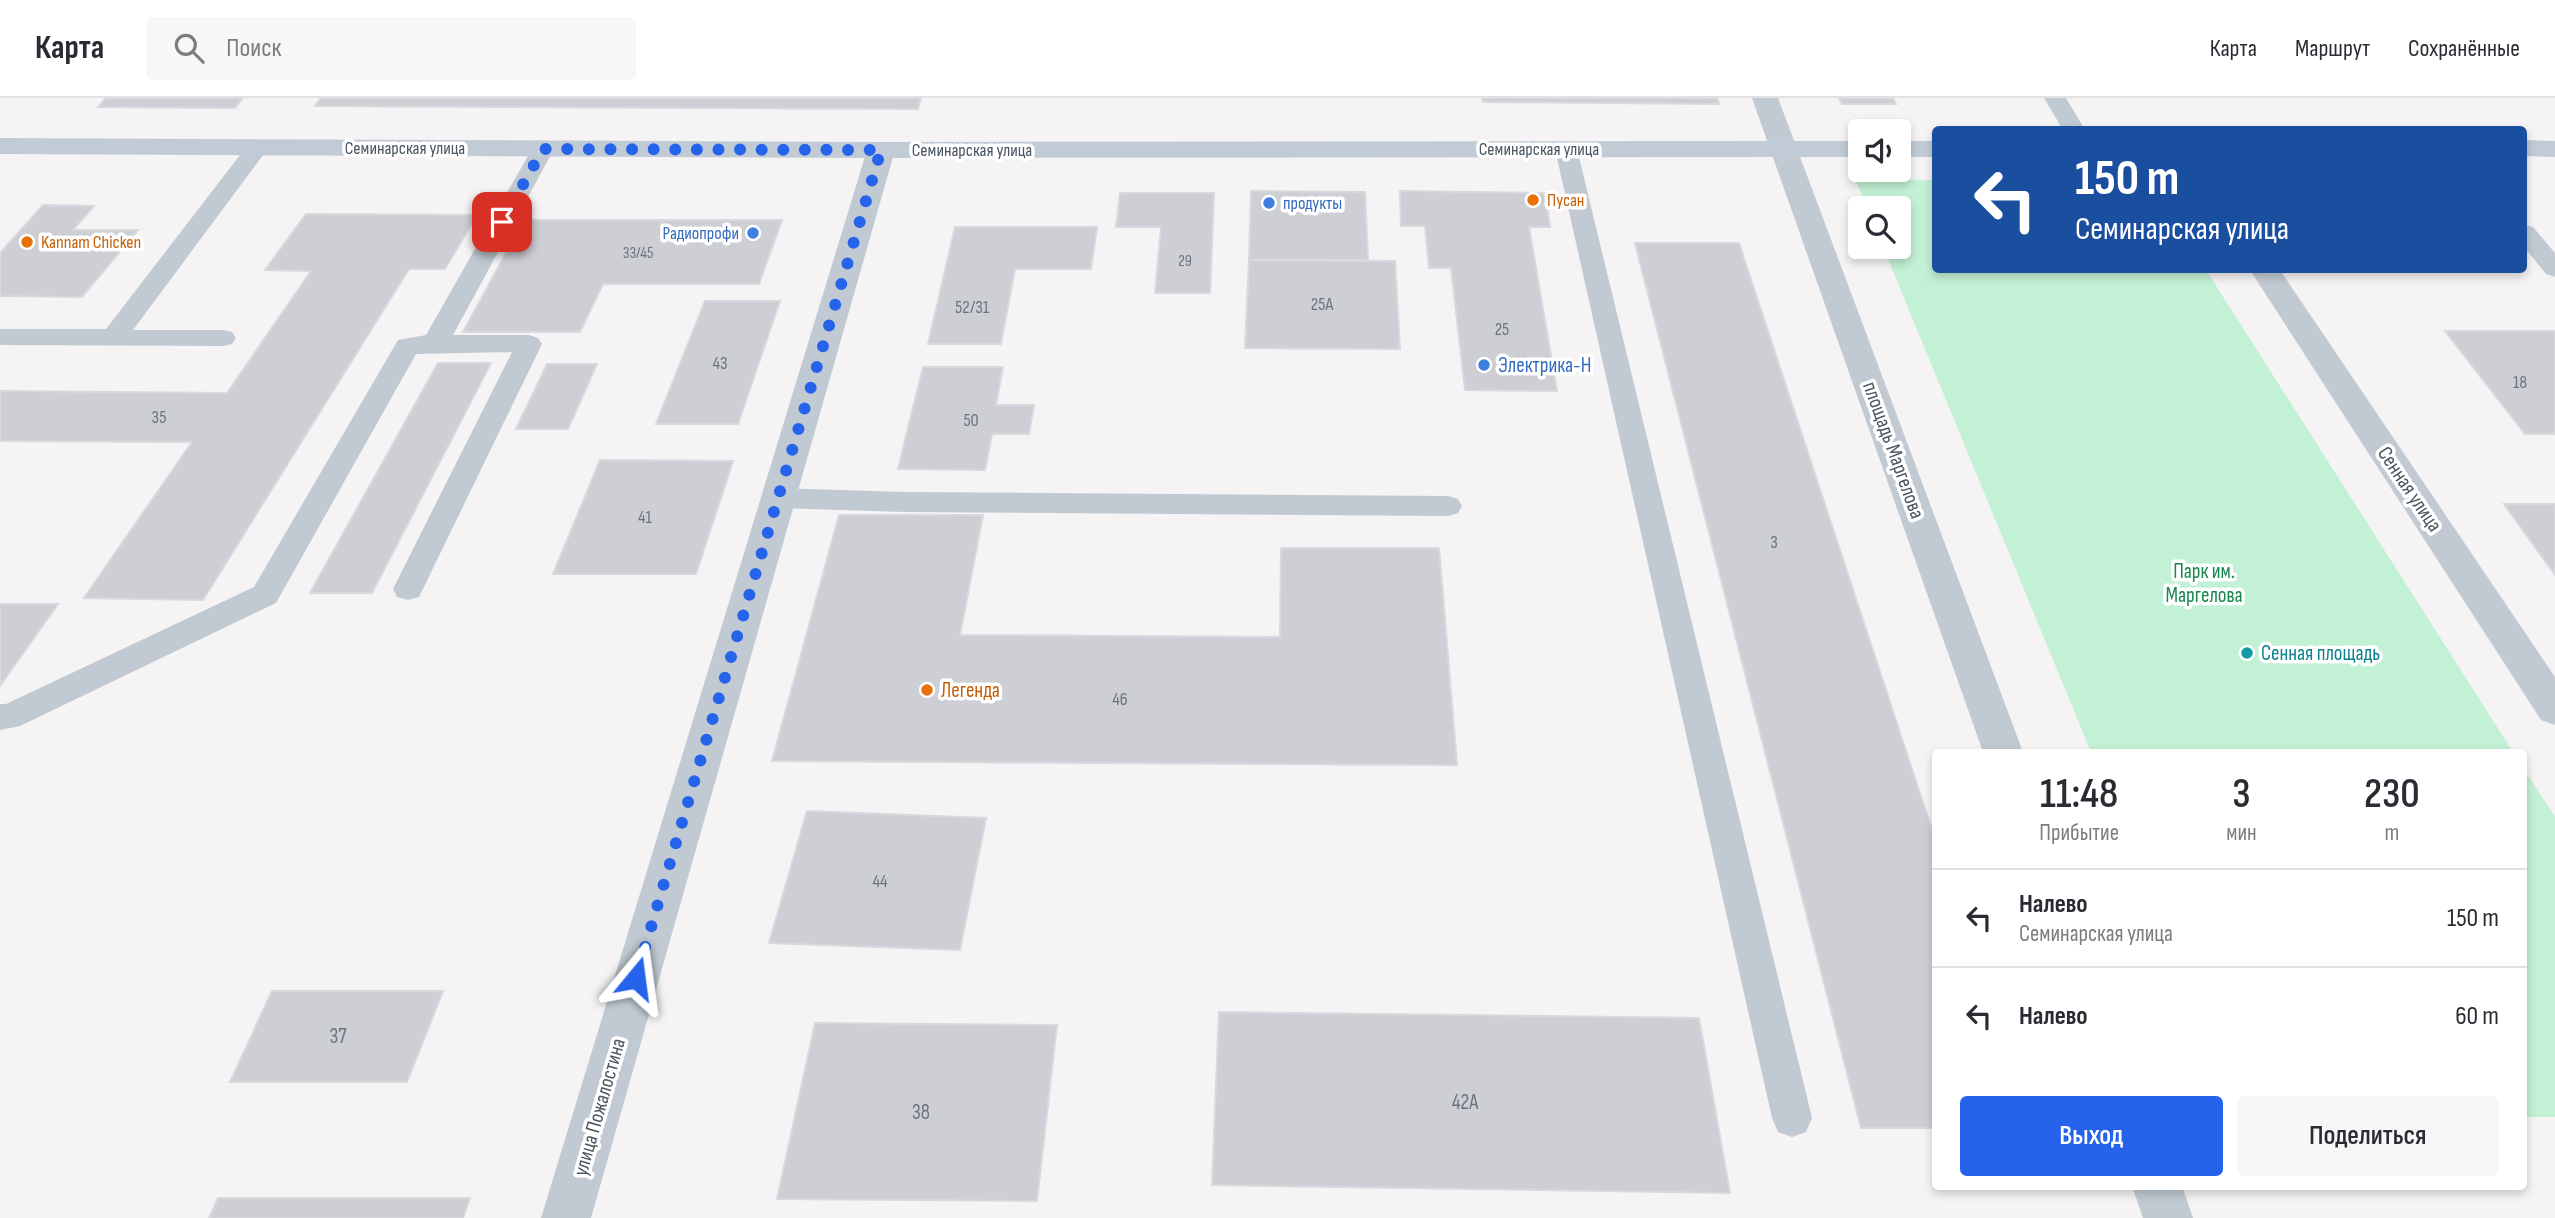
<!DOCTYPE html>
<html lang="ru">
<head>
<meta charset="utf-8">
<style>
  :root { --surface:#fff; --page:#f7f7f7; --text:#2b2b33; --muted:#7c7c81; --line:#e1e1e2; --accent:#2563eb }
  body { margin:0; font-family:"Sofia Sans Condensed",sans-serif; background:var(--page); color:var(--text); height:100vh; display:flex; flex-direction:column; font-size:26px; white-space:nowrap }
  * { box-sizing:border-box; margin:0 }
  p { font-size:23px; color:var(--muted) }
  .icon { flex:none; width:38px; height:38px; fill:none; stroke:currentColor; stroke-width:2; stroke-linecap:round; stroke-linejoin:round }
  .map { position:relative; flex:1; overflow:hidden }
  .side { position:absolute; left:1932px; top:651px; width:595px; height:441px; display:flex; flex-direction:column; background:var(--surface); border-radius:7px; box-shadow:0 4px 10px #0003 }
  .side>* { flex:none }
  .guide { position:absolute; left:1932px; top:28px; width:595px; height:147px; border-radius:7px; box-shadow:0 4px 10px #0003; background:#1a4fa0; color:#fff; overflow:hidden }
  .buttons { position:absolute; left:1848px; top:21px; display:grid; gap:14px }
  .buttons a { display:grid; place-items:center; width:63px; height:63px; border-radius:7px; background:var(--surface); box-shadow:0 4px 10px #0003; font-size:35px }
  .pin { position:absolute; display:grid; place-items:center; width:60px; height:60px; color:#fff; margin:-30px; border-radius:14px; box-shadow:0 4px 10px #0006 }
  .me { position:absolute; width:77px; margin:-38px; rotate:16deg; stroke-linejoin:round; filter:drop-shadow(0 0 5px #0008) }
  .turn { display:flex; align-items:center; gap:24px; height:147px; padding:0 28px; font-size:32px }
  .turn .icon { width:91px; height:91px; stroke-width:2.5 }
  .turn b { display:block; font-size:49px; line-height:60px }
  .eta { display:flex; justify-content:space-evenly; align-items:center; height:119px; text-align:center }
  .eta b { font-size:42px; font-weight:600; line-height:49px }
  .action { display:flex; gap:14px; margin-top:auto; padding:14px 28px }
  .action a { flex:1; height:80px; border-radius:7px; background:var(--accent); color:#fff; font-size:28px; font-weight:600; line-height:80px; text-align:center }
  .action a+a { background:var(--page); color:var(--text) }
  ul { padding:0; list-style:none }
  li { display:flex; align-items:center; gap:21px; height:98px; padding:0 28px; border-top:2px solid var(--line) }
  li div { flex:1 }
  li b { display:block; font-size:26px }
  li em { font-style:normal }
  header { display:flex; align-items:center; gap:42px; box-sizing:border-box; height:98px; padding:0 35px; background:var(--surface); border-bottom:2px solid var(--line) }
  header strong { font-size:33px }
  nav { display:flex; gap:38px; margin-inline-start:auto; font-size:24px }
  .search { width:490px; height:63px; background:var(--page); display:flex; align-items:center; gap:18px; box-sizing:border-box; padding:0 24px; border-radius:7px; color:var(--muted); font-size:26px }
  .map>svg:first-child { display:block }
</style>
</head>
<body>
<header>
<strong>Карта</strong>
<div class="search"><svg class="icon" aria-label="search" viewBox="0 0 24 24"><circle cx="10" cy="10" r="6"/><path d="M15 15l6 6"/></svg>Поиск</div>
<nav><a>Карта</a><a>Маршрут</a><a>Сохранённые</a></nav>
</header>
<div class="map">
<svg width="2555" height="1120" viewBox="0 0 2555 1120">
  <rect width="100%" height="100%" fill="#f5f3f3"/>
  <g fill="#c3f1d5">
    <path d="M1855,81L1935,82L1936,172H2206L2513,654H2091L1883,149H1899V110H1867Z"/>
    <path d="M2524,671L2555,719V1019H2524Z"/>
  </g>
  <g fill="#cdcfd5" stroke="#d7d9de" stroke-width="2">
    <path d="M106,0H243L235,10L98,9Z"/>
    <path d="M321,0H921L918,11L315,8Z"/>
    <path d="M1482,0H1717L1719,6L1483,4Z"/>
    <path d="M1839,0H1893L1896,6H1842Z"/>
    <path d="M1251,93L1365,94L1368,162H1249Z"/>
    <path d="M1400,93L1545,95L1550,129H1529L1557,293L1465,292L1451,170H1429L1425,128H1401Z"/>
    <path d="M1120,95H1214L1210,195H1155L1161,129H1116Z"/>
    <path d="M43,107L94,108L73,132H138L82,199L0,198V155Z"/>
    <path d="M306,116L477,117L445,171H409L203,502L84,500L192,344L0,343V293L227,295L311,173L265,172Z"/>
    <path d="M524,122H782L759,186H603L580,234H463Z"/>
    <path d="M955,129H1097L1091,171H1015L1001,246H928Z"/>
    <path d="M1635,145H1739L1936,744V1030H1861Z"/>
    <path d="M1249,162L1395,163L1400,251L1245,250Z"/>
    <path d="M705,203H780L738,326H656Z"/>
    <path d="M2445,233H2555V336H2525Z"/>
    <path d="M438,265H491L372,495H310Z"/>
    <path d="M547,266H597L568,331H516Z"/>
    <path d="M923,269H1003L996,307H1034L1029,336H992L985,372L898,371Z"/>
    <path d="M600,362L733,363L696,476H553Z"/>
    <path d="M2504,406H2555V477Z"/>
    <path d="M839,417H983L960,537L1280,539L1281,450H1439L1457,667L772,663Z"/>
    <path d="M0,506H58L0,588Z"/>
    <path d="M807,713L986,720L960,852L769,845Z"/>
    <path d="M272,893H443L407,984H230Z"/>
    <path d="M1219,914L1699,920L1730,1095L1212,1087Z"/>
    <path d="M815,925L1057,927L1037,1103L777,1101Z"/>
    <path d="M218,1100H470L463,1120H209Z"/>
  </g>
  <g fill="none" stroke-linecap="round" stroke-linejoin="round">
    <g fill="#c1cad2" fill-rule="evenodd">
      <path d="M2044,0H2066L2085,32H2063Z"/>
      <path d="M258,42L266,44L269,49L133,232H223L232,234L236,240L232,246L223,248L0,247V231H106L250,44Z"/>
      <path d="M543,44L551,46L554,51L453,237H529L538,240L542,246L419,499L408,502L397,499L393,491L512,254L416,256L276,505L20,628L0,632V606H6L254,489L398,242L426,237L532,51L535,46Z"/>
      <path d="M1566,44L1574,46L1577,51L1812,1020L1806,1034L1792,1039L1778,1034L1772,1020L1555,51L1558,46Z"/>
      <path d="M2524,127L2533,129L2555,155V179L2546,176L2524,149Z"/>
      <path d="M777,390L905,394L1448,398L1458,401L1462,408L1458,415L1448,418L905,414L777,410L767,407L763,400L767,393Z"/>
    </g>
    <g fill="#c1cad2" fill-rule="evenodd">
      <path d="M1752,0H1778L2023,654H1983Z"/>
      <path d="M881,44L891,46L895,52L591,1120H541L867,52L871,46Z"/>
      <path d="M2250,172H2280L2555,579V627L2541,622Z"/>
      <path d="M2132,1088H2182L2193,1120H2143Z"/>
    </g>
    <g fill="#c1cbd6" fill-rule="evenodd">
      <path d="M0,40L881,44L1860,43V59L881,60L0,56Z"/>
      <path d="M2524,42L2555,43V59L2524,58Z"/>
      <rect x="1899" y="43" width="37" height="16"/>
    </g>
  </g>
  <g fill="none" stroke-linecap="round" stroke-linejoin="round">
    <path stroke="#2563eb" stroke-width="12" stroke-dasharray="0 21.6" d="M502,124L543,51L881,52L636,880"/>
  </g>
  <g fill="#e8710a" stroke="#fff" stroke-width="2.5">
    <circle cx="1533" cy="102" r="7"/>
    <circle cx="27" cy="144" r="7"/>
    <circle cx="927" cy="592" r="7"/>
  </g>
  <g fill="#3f7fe0" stroke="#fff" stroke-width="2.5">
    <circle cx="1269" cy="105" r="7"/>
    <circle cx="753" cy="135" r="7"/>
    <circle cx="1484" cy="267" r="7"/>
  </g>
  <circle fill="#0f9aa8" stroke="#fff" stroke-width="2.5" cx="2247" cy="555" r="7"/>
  <g text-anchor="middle" stroke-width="7" stroke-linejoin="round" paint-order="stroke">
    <g font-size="16" fill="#6b747e">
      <text x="638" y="160">33/45</text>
      <text x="1185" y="168">29</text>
    </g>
    <g font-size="18" fill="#4a5661" stroke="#fff">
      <text x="405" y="56">Семинарская улица</text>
      <text x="1539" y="57">Семинарская улица</text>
      <text x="972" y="58">Семинарская улица</text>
    </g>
    <g font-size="18" fill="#c56008" stroke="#fff" text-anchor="start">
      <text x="1547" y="108">Пусан</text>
      <text x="41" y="150">Kannam Chicken</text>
    </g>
    <g font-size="18" fill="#366cbe" stroke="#fff" text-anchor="start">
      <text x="1283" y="111">продукты</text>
      <text x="739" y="141" text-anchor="end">Радиопрофи</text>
    </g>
    <g font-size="18" fill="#6b747e">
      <text x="1322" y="212">25А</text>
      <text x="972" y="215">52/31</text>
      <text x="1502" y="237">25</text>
      <text x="720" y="271">43</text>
      <text x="2520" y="290">18</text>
      <text x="159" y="325">35</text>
      <text x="971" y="328">50</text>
      <text x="645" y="425">41</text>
      <text x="1774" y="450">3</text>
      <text x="1120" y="607">46</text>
      <text x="880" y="789">44</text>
    </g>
    <g font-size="21" fill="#366cbe" stroke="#fff" text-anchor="start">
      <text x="1498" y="274">Электрика-Н</text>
    </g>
    <g font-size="21" fill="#4a5661" stroke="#fff">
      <text transform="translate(1894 352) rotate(70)" y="7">площадь Маргелова</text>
      <text transform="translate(2410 391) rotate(56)" y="7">Сенная улица</text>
      <text transform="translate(599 1009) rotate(-74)" y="7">улица Пожалостина</text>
    </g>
    <g font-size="21" fill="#17864f" stroke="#fff">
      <text x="2204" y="480">Парк им.<tspan x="2204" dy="24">Маргелова</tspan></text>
    </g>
    <g font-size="21" fill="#0d838f" stroke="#fff" text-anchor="start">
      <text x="2261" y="562">Сенная площадь</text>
    </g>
    <g font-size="21" fill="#c56008" stroke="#fff" text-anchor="start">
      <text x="941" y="599">Легенда</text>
    </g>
    <g font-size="21" fill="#6b747e">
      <text x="338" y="945">37</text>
      <text x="1465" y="1011">42А</text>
      <text x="921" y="1021">38</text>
    </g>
  </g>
</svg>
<div class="buttons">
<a><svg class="icon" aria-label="sound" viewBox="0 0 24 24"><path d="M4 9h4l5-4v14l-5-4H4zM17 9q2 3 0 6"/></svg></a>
<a><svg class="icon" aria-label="search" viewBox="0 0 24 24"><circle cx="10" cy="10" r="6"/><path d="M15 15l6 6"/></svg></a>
</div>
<div class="pin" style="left:502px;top:124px;background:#d93025"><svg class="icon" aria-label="arrive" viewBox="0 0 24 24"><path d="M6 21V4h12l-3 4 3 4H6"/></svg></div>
<svg class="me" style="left:636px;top:880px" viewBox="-20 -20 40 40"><path d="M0-17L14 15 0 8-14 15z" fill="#2563eb" stroke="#fff" stroke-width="4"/></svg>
<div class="guide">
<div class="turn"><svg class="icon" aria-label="left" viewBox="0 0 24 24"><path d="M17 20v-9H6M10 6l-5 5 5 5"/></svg><div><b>150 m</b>Семинарская улица</div></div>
</div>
<section class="side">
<div class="eta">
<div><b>11:48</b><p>Прибытие</p></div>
<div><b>3</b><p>мин</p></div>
<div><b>230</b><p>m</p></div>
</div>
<ul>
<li><svg class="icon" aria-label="left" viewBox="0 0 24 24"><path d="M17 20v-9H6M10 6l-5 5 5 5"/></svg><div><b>Налево</b><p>Семинарская улица</p></div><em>150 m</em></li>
<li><svg class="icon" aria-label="left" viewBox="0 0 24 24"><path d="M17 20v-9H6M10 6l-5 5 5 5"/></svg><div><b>Налево</b></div><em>60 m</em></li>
</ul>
<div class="action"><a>Выход</a><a>Поделиться</a></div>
</section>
</div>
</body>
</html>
